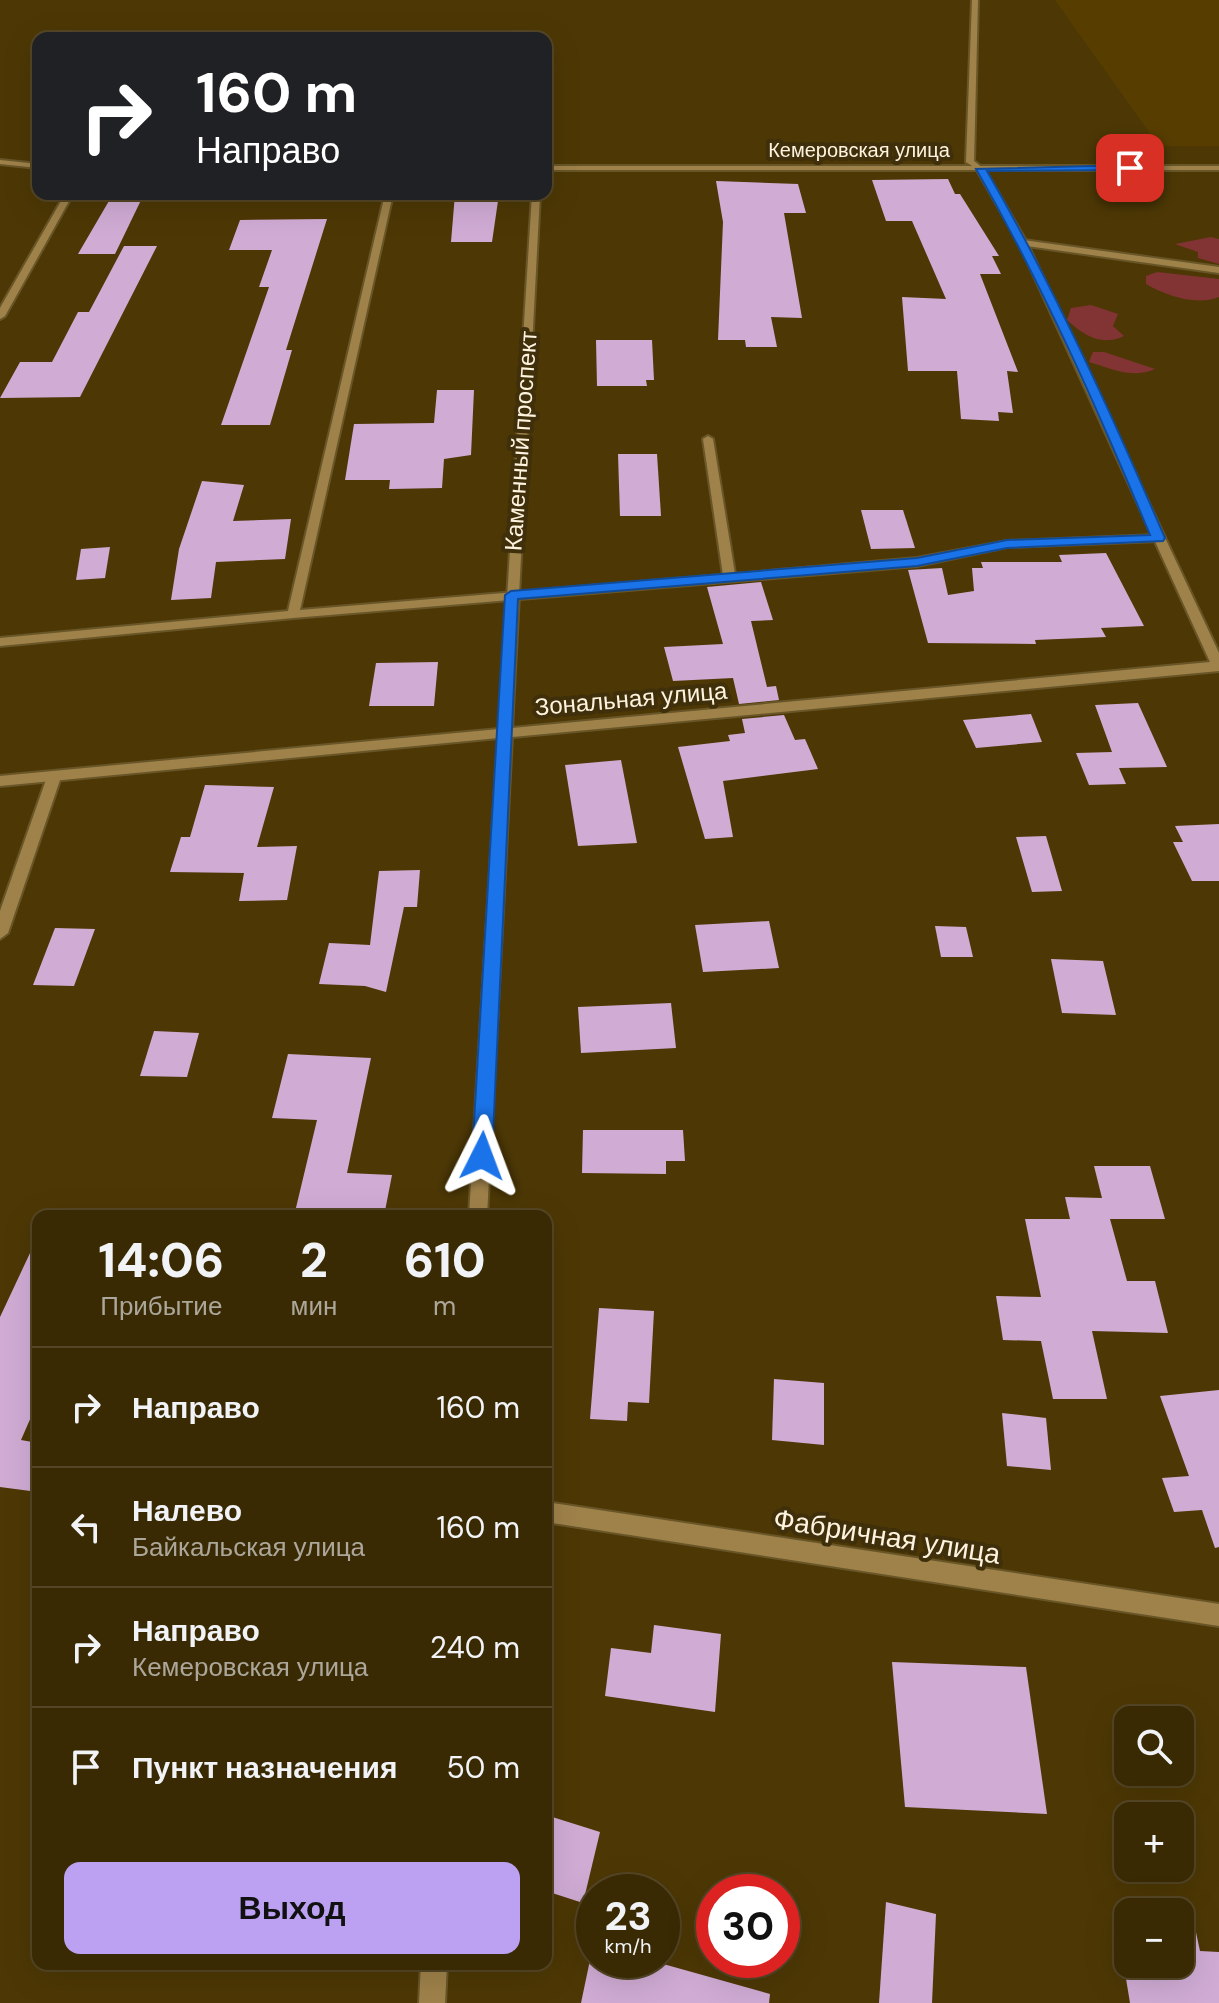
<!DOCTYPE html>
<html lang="ru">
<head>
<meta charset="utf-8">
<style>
  :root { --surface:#3a2a04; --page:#453613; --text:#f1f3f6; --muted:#aba79a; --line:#544626; --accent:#bca0f2 }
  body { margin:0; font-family:"DM Sans",sans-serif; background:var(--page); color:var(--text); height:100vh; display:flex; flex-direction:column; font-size:30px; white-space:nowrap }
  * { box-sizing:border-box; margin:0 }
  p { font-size:26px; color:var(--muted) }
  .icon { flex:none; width:44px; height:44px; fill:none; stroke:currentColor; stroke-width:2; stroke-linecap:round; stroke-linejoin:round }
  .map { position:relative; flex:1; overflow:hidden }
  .details { position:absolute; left:32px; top:1210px; width:520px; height:760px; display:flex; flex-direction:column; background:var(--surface); border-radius:16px; box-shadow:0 8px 32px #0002,0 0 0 2px var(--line) }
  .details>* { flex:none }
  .hud { position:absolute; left:32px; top:32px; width:520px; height:168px; border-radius:16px; box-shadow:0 8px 32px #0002,0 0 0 2px var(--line); background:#202124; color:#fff; overflow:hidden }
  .buttons { position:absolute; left:1114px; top:1706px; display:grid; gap:16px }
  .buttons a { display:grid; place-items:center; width:80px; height:80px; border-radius:16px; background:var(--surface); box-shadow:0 8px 32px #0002,0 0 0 2px var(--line); font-size:40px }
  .speed { position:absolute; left:576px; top:1874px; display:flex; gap:16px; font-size:40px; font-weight:700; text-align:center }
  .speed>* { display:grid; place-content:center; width:104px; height:104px; border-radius:50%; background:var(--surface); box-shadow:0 8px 32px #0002,0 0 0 2px var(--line); line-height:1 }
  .speed small { font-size:20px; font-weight:400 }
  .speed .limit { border:12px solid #d22; background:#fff; color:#111 }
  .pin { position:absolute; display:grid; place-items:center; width:68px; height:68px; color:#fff; margin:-34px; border-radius:16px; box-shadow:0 4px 12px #0006 }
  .me { position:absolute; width:88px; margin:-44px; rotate:3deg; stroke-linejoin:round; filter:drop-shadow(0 0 6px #0008) }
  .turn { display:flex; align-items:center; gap:28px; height:168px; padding:0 32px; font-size:36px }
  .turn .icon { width:104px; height:104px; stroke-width:2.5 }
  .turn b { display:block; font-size:56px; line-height:68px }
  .eta { display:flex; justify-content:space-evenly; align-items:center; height:136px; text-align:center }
  .eta b { font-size:48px; font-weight:800; line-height:56px }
  .button { display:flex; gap:16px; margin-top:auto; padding:16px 32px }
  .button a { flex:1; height:92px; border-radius:16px; background:var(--accent); color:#111; font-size:32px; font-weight:800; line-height:92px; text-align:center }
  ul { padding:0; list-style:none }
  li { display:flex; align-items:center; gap:24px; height:120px; padding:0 32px; border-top:2px solid var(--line) }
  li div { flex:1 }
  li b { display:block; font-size:30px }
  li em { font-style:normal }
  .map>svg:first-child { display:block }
</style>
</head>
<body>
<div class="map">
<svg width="1219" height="2003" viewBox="0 0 1219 2003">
  <rect width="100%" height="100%" fill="#4d3805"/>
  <path fill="#573d00" d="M1055,0H1219V146H1159Z"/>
  <g fill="#823333">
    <path d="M1211,237L1219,239V264L1198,258V252L1175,244Z"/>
    <path d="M1157,272L1219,279V297C1197,306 1166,296 1146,284V276Z"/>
    <path d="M1091,305L1118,314L1113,326L1124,336C1102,347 1083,335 1067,320L1071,308Z"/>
    <path d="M1093,352H1104L1155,369C1132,379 1113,369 1089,362Z"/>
  </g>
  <g fill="#d0acd5">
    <path d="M948,179L955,194H960L999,256H992L1001,274H980L1018,372L1007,371L1013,413L998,412L999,421L961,419L957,371H908L902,297L946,299L912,221H886L872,180Z"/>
    <path d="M716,181L798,184L806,213H784L802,318L771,317L777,347H746L745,340H718L723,222Z"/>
    <path d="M113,194H144L115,254H78Z"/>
    <path d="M455,194H499L492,242H451Z"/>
    <path d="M327,219L286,350H292L270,425H221L269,287H259L272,250H229L240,220Z"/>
    <path d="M124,246H157L80,397L0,398L20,362H52L78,312H89Z"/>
    <path d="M596,340H652L654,380H646L647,386H597Z"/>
    <path d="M437,390H474L471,455L444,459L442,488L389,489L390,480H345L354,424L434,423Z"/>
    <path d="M618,454H657L661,516H620Z"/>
    <path d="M202,481L244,485L233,521L291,519L285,559L216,562L211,598L171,600L179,549Z"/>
    <path d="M861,510H903L915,548L871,549Z"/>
    <path d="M110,547L105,578L76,580L81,549Z"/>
    <path d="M1106,553L1144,626L1101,628L1106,637L1035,640L1036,644L928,643L908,570L942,568L948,595L974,591L972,568H983L981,562H1062L1059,555Z"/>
    <path d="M761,582L773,620L751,621L767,687L776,686L779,700L739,704L733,678L673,681L664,647L723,644L707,587Z"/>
    <path d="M438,662L434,706H369L376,663Z"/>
    <path d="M1138,703L1167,767L1119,768L1126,784L1089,785L1076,753L1112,752L1095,705Z"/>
    <path d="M1031,714L1042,742L976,748L963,720Z"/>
    <path d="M784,715L795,740L805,739L818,769L723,781L733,837L705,839L678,747L730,741L728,735L745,733L742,719Z"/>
    <path d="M621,760L637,843L578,846L565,765Z"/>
    <path d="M205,785L274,787L257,847L297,846L287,900L239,901L244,873L170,872L181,837H190Z"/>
    <path d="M1219,824V881H1192L1173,842H1183L1175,826Z"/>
    <path d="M1046,836L1055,867L1062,891L1032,892L1016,837Z"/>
    <path d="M420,870L417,907H404L386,992L365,986L319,984L329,943L370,945L379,871Z"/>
    <path d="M769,921L779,968L703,972L695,925Z"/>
    <path d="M935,926L966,927L973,957H941Z"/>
    <path d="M55,928L95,929L74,986L33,985Z"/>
    <path d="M1051,959L1103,961L1116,1015L1062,1013Z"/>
    <path d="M671,1003L676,1048L581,1053L578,1007Z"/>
    <path d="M154,1031L199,1033L187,1077L140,1076Z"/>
    <path d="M288,1054L371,1058L347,1173L392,1175L384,1216H294L317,1120L272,1118Z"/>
    <path d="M583,1130H683L685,1161H666V1174L582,1173Z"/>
    <path d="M1094,1166H1150L1165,1219H1110L1127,1281H1155L1168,1333L1092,1331L1107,1399H1053L1041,1341L1003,1340L996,1296L1041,1297L1025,1219H1070L1065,1197L1102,1198Z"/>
    <path d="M38,1236V1401L21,1440L38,1443V1492L0,1487V1317Z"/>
    <path d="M599,1308L654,1311L649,1403L628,1402L627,1421L590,1419Z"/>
    <path d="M774,1379L824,1383V1445L772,1440Z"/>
    <path d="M1219,1390V1547L1215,1548L1202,1510L1174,1512L1162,1478L1189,1476L1160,1396Z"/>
    <path d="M1002,1413L1046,1418L1051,1470L1007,1466Z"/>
    <path d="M654,1625L721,1634L715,1712L605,1696L611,1648L651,1653Z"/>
    <path d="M892,1662L1026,1667L1047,1814L905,1807Z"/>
    <path d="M546,1815L600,1832L583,1903L546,1891Z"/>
    <path d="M886,1902L936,1914L932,2003H879Z"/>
    <path d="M1116,1918L1128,1919V1964H1180V1922L1194,1923L1200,1951L1219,1952V2003H1130Z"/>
    <path d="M590,1960H649L770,1994L769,2003H581Z"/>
  </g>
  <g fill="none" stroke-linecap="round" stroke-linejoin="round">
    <defs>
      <g id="lane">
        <path d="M972,0H978L974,161L984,169L980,171L966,162Z"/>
        <path d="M385,194H393L300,610L723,575L703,439L708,436L713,439L735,574L917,558L1007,541L1158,535L1164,538L1158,541L1007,547L917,566L293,618L0,646V638L288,611Z"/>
        <path d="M1023,240L1219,267V273L1020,245V241Z"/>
        <path d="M54,772L61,777L8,933L0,939V911L47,777Z"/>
      </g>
      <g id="street">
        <path d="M0,160L38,164V168L0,164Z"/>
        <path d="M546,166H1219V170H985L1027,243L1219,653V671L512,737L487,1216H469L498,738L0,786V776L499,729L532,194H540L512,728L1210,662L1019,243L977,170H546Z"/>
        <path d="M65,194H73L5,316L0,319V308Z"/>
        <path d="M546,1502L1219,1604V1626L546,1522Z"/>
        <path d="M421,1964H447L445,2003H419Z"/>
      </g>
    </defs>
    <use href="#lane" stroke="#695628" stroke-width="4"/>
    <use href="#street" stroke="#695628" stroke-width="4"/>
    <use href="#lane" fill="#9f824a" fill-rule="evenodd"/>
    <use href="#street" fill="#9f824a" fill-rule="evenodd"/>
  </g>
  <path fill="#1a73e8" stroke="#114b97" stroke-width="2" d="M1130,165L1133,170L987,171C1055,289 1111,413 1165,538L1163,541L1007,548L917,566L518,599L492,1156L482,1164L475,1161L472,1156L505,595L511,591L917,558L1007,540L1150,535C1098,410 1043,286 976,169Z"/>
  <g text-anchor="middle" stroke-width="8" stroke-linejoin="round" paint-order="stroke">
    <g font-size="20" fill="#fdf3df" stroke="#3f2f0a">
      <text x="859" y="157">Кемеровская улица</text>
    </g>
    <g font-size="24" fill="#fdf3df" stroke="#3f2f0a">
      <text transform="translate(521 441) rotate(-86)" y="8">Каменный проспект</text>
      <text transform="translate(631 699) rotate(-5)" y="8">Зональная улица</text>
    </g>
    <g font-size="28" fill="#fdf3df" stroke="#3f2f0a">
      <text transform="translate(887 1536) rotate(9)" y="10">Фабричная улица</text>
    </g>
  </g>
</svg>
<div class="buttons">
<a><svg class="icon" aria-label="search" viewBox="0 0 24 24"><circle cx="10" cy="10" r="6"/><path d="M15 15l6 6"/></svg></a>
<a>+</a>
<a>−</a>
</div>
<div class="speed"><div>23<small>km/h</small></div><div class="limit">30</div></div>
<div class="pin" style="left:1130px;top:168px;background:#d93025"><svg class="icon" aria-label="arrive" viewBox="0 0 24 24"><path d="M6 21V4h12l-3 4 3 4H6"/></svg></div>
<svg class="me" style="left:482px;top:1156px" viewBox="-20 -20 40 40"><path d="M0-17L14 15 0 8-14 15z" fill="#1a73e8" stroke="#fff" stroke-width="4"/></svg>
<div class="hud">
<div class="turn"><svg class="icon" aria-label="right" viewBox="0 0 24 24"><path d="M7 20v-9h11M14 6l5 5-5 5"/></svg><div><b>160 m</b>Направо</div></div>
</div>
<section class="details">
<div class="eta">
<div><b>14:06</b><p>Прибытие</p></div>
<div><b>2</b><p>мин</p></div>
<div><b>610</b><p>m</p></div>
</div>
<ul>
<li><svg class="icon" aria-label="right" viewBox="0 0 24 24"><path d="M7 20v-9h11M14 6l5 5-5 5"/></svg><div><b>Направо</b></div><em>160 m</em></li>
<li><svg class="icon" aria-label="left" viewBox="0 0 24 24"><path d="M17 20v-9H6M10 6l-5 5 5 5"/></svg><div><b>Налево</b><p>Байкальская улица</p></div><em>160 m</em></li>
<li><svg class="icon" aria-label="right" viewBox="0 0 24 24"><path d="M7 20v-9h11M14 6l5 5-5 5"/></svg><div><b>Направо</b><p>Кемеровская улица</p></div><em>240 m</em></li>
<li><svg class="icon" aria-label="arrive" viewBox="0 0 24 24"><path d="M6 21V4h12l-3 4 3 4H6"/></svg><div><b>Пункт назначения</b></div><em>50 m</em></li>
</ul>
<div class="button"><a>Выход</a></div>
</section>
</div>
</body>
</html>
